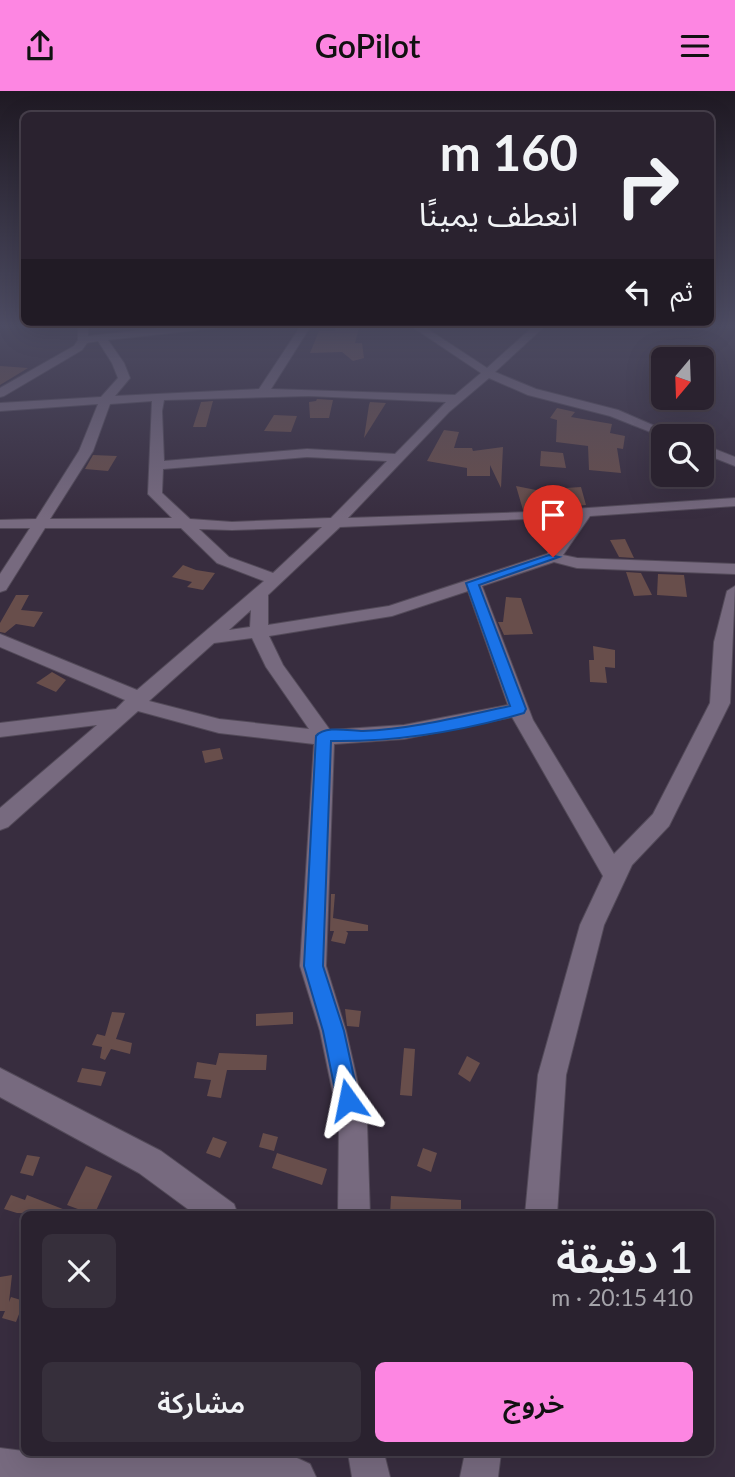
<!DOCTYPE html>
<html lang="ar">
<head>
<meta charset="utf-8">
<style>
  :root { --surface:#2a222f; --page:#362f3b; --text:#f1f3f6; --muted:#a5a4aa; --line:#463f4b; --accent:#fd86e2 }
  body { margin:0; font-family:Lato,"Noto Sans Arabic",sans-serif; background:var(--page); color:var(--text); direction:rtl; height:100vh; display:flex; flex-direction:column; font-size:26px; white-space:nowrap }
  * { box-sizing:border-box; margin:0 }
  p { font-size:23px; color:var(--muted) }
  .icon { flex:none; width:38px; height:38px; fill:none; stroke:currentColor; stroke-width:2; stroke-linecap:round; stroke-linejoin:round }
  .map { position:relative; flex:1; overflow:hidden; direction:ltr }
  .panel { position:absolute; left:21px; top:1120px; width:693px; height:245px; display:flex; flex-direction:column; background:var(--surface); border-radius:10px; box-shadow:0 7px 28px #0002,0 0 0 2px var(--line); direction:rtl }
  .panel>* { flex:none }
  .guide { position:absolute; left:21px; top:21px; width:693px; height:214px; border-radius:10px; box-shadow:0 7px 28px #0002,0 0 0 2px var(--line); direction:rtl; background:#2a222f; color:var(--text); overflow:hidden }
  .needle { width:46px; rotate:199deg }
  .fabs { position:absolute; left:651px; top:256px; display:grid; gap:14px }
  .fabs a { display:grid; place-items:center; width:63px; height:63px; border-radius:10px; background:var(--surface); box-shadow:0 7px 28px #0002,0 0 0 2px var(--line); font-size:35px }
  .pin { position:absolute; display:grid; place-items:center; width:60px; height:60px; color:#fff; margin:-72px -30px; border-radius:50% 50% 50% 0; rotate:-45deg; box-shadow:0 0 7px #0007 }
  .pin .icon { rotate:45deg }
  .me { position:absolute; width:77px; margin:-38px; rotate:348deg; stroke-linejoin:round; filter:drop-shadow(0 0 5px #0008) }
  .turn { display:flex; align-items:center; gap:24px; height:147px; padding:0 21px; font-size:32px }
  .turn .icon { width:91px; height:91px; stroke-width:2.5 }
  .turn b { display:block; font-size:49px; line-height:60px }
  .then { display:flex; align-items:center; height:66px; padding:0 21px; background:#0003; gap:14px; font-size:26px }
  .round { display:grid; place-items:center; flex:none; width:74px; height:74px; border-radius:10px; background:var(--page) }
  .overview { display:flex; align-items:center; justify-content:space-between; height:119px; padding:0 21px }
  h1 { font-size:42px; font-weight:600; line-height:52px }
  .button { display:flex; gap:14px; margin-top:auto; padding:14px 21px }
  .button a { flex:1; height:80px; border-radius:10px; background:var(--accent); color:#111; font-size:28px; font-weight:600; line-height:80px; text-align:center }
  .button a+a { background:var(--page); color:var(--text) }
  header { display:flex; justify-content:space-between; align-items:center; height:91px; padding:0 21px; background:var(--accent); color:#111; font-size:32px; font-weight:600 }
  .map>svg:first-child { display:block }
</style>
</head>
<body>
<header><svg class="icon" aria-label="menu" viewBox="0 0 24 24"><path d="M4 6h16M4 12h16M4 18h16"/></svg>GoPilot<svg class="icon" aria-label="share" viewBox="0 0 24 24"><path d="M12 15V3M7 8l5-5 5 5M5 13v7h14v-7"/></svg></header>
<div class="map">
<svg width="735" height="1386" viewBox="0 0 735 1386">
  <rect width="100%" height="100%" fill="#382d3f"/>
  <g fill="#684e4b">
    <path d="M335,236L359,237L355,252H362L364,267L353,270L342,261L310,262L319,240H335Z"/>
    <path d="M0,275L28,277L0,294Z"/>
    <path d="M317,308L333,309L329,327H310L309,311L316,310Z"/>
    <path d="M213,310L206,336H193L201,311Z"/>
    <path d="M370,311L386,312L364,347L369,314Z"/>
    <path d="M557,317L575,321L571,326L612,333L610,342L625,345L623,358L617,357L621,382L589,379L588,355L556,351L557,329L550,327Z"/>
    <path d="M274,324L297,325L291,341L264,340Z"/>
    <path d="M444,339L459,341L454,357H472L473,360L503,356L501,397L490,374V385H467V377L427,370Z"/>
    <path d="M541,360L563,362L566,377L540,375Z"/>
    <path d="M93,364L117,365L108,380L85,378Z"/>
    <path d="M516,395L536,399L581,396L586,414L523,419Z"/>
    <path d="M625,448L634,467L619,466L610,449Z"/>
    <path d="M183,474L196,479L215,482L203,499L187,496L192,491L172,486Z"/>
    <path d="M626,481L641,482L652,504L634,505Z"/>
    <path d="M658,483L684,484L687,506L657,504Z"/>
    <path d="M16,504H29L21,519L43,521L34,536L16,533L5,542L0,541V532Z"/>
    <path d="M506,506L521,507L533,543L504,544L498,531H503Z"/>
    <path d="M593,555L615,559V577L605,576L607,592L590,591L589,569H594Z"/>
    <path d="M52,581L66,589L56,601L36,592Z"/>
    <path d="M220,657L223,668L205,672L202,660Z"/>
    <path d="M331,803H335L333,827L368,834V840H346L348,842L345,853L331,850L334,840H330Z"/>
    <path d="M345,918L361,920L359,936L347,935Z"/>
    <path d="M112,921L125,922L116,948L132,952L130,963L111,958L105,969L100,967L102,956L92,954L97,943L105,945Z"/>
    <path d="M293,921V933L256,935V923Z"/>
    <path d="M404,957L415,958L412,1005L400,1004Z"/>
    <path d="M219,962L267,964L266,979H227L221,1007L207,1005L211,989L194,987L197,971L216,974Z"/>
    <path d="M467,965L480,972L470,991L458,983Z"/>
    <path d="M82,977L106,981L101,995L77,991Z"/>
    <path d="M263,1042L278,1046L274,1060L259,1056Z"/>
    <path d="M213,1046L227,1051L220,1067L206,1062Z"/>
    <path d="M423,1057L437,1062L431,1081L417,1075Z"/>
    <path d="M277,1062L327,1078L322,1094L272,1077Z"/>
    <path d="M27,1064L40,1066L33,1085L20,1082Z"/>
    <path d="M86,1075L112,1085L94,1124L67,1114Z"/>
    <path d="M11,1104L25,1109L27,1104L78,1124L17,1122L4,1118Z"/>
    <path d="M391,1105L461,1109V1124H390Z"/>
    <path d="M12,1184L9,1211L11,1206L24,1210L16,1231L2,1227L5,1220H0V1186Z"/>
  </g>
  <g fill="none" stroke-linecap="round" stroke-linejoin="round">
    <defs>
      <g id="minor">
        <path d="M78,233H88V245L199,233H230L225,236L108,249L124,272L130,287L115,305L259,298L302,233H312L271,298L455,304L481,282L408,233H420L487,277L536,233H547L495,281L536,298L618,319L678,345L663,346L610,325L528,304L489,287L449,321L348,427L529,421L735,407V415L590,425L563,464L577,467L735,473V483L577,477L554,471L482,495L533,629L614,763L653,723L710,612L714,551L727,500L735,495L730,612L669,735L632,774L604,834L566,984L557,1124H525L538,984L580,834L603,785L512,626L404,648L334,653L326,875L346,940L367,1032L370,1124H338L339,1032L320,940L300,875L314,653L219,642L138,620L8,736L0,739V717L97,634L0,646V632L116,618L125,609L0,556V543L137,599L264,490L217,472L181,437H45L6,499L0,501V483L30,437H0V429L36,428L79,360L98,313L0,320V312L101,306L118,287L112,272L98,250L87,252L82,259L4,305L0,306V297L74,255L78,249ZM309,305L446,311L395,363L307,358L164,370L162,320L164,309ZM152,310L148,403L172,427L50,428L93,360L110,313ZM307,366L387,370L331,427L232,431L190,428L162,402L163,378ZM575,426L547,463L389,515L268,534V504L340,436ZM322,436L273,482L229,466L199,438L232,439ZM468,500L508,614L404,634L330,639L283,574L269,545L392,525ZM251,519L250,536L229,539ZM252,547L266,576L309,638L219,628L149,610L214,552Z"/>
        <path d="M702,353L735,366V375L702,362Z"/>
        <path d="M0,977L161,1060L234,1113L238,1124H196L139,1082L0,1006Z"/>
        <path d="M0,1357L70,1366L98,1362H239L297,1367L310,1373L316,1386H0Z"/>
        <path d="M348,1362H384L390,1386H352Z"/>
        <path d="M465,1362H501L498,1386H460Z"/>
      </g>
    </defs>
    <use href="#minor" stroke="#534a59" stroke-width="2"/>
    <use href="#minor" fill="#776a7f" fill-rule="evenodd"/>
  </g>
  <linearGradient id="sky" x2="0" y2="1"><stop stop-color="#1f1923"/><stop offset="0.55" stop-color="#4d4c63"/><stop offset="1" stop-color="#4d4c63" stop-opacity="0"/></linearGradient>
  <rect width="735" height="427" fill="url(#sky)"/>
  <path fill="#1a73e8" stroke="#114b97" stroke-width="2" d="M549,464L559,466L479,494L526,618L524,622C462,640 395,651 331,650L323,875L344,940L359,1009L356,1017L348,1020L340,1017L337,1009L323,940L304,875L316,645C325,634 350,640 363,640C413,638 462,625 510,615L466,492Z"/>
</svg>
<div class="fabs">
<a><svg class="needle" viewBox="-14 -14 28 28"><path d="M0-13l5 13h-10z" fill="#e53935"/><path d="M0 13l5-13h-10z" fill="#a5a4aa"/></svg></a>
<a><svg class="icon" aria-label="search" viewBox="0 0 24 24"><circle cx="10" cy="10" r="6"/><path d="M15 15l6 6"/></svg></a>
</div>
<div class="pin" style="left:553px;top:466px;background:#d93025"><svg class="icon" aria-label="arrive" viewBox="0 0 24 24"><path d="M6 21V4h12l-3 4 3 4H6"/></svg></div>
<svg class="me" style="left:348px;top:1009px" viewBox="-20 -20 40 40"><path d="M0-17L14 15 0 8-14 15z" fill="#1a73e8" stroke="#fff" stroke-width="4"/></svg>
<div class="guide">
<div class="turn"><svg class="icon" aria-label="right" viewBox="0 0 24 24"><path d="M7 20v-9h11M14 6l5 5-5 5"/></svg><div><b>160 m</b>انعطف يمينًا</div></div>
<div class="then">ثم<svg class="icon" aria-label="left" viewBox="0 0 24 24"><path d="M17 20v-9H6M10 6l-5 5 5 5"/></svg></div>
</div>
<section class="panel">
<div class="overview"><div><h1>1 دقيقة</h1><p>410 m · 20:15</p></div><a class="round"><svg class="icon" aria-label="close" viewBox="0 0 24 24"><path d="M6 6l12 12M18 6L6 18"/></svg></a></div>
<div class="button"><a>خروج</a><a>مشاركة</a></div>
</section>
</div>
</body>
</html>
